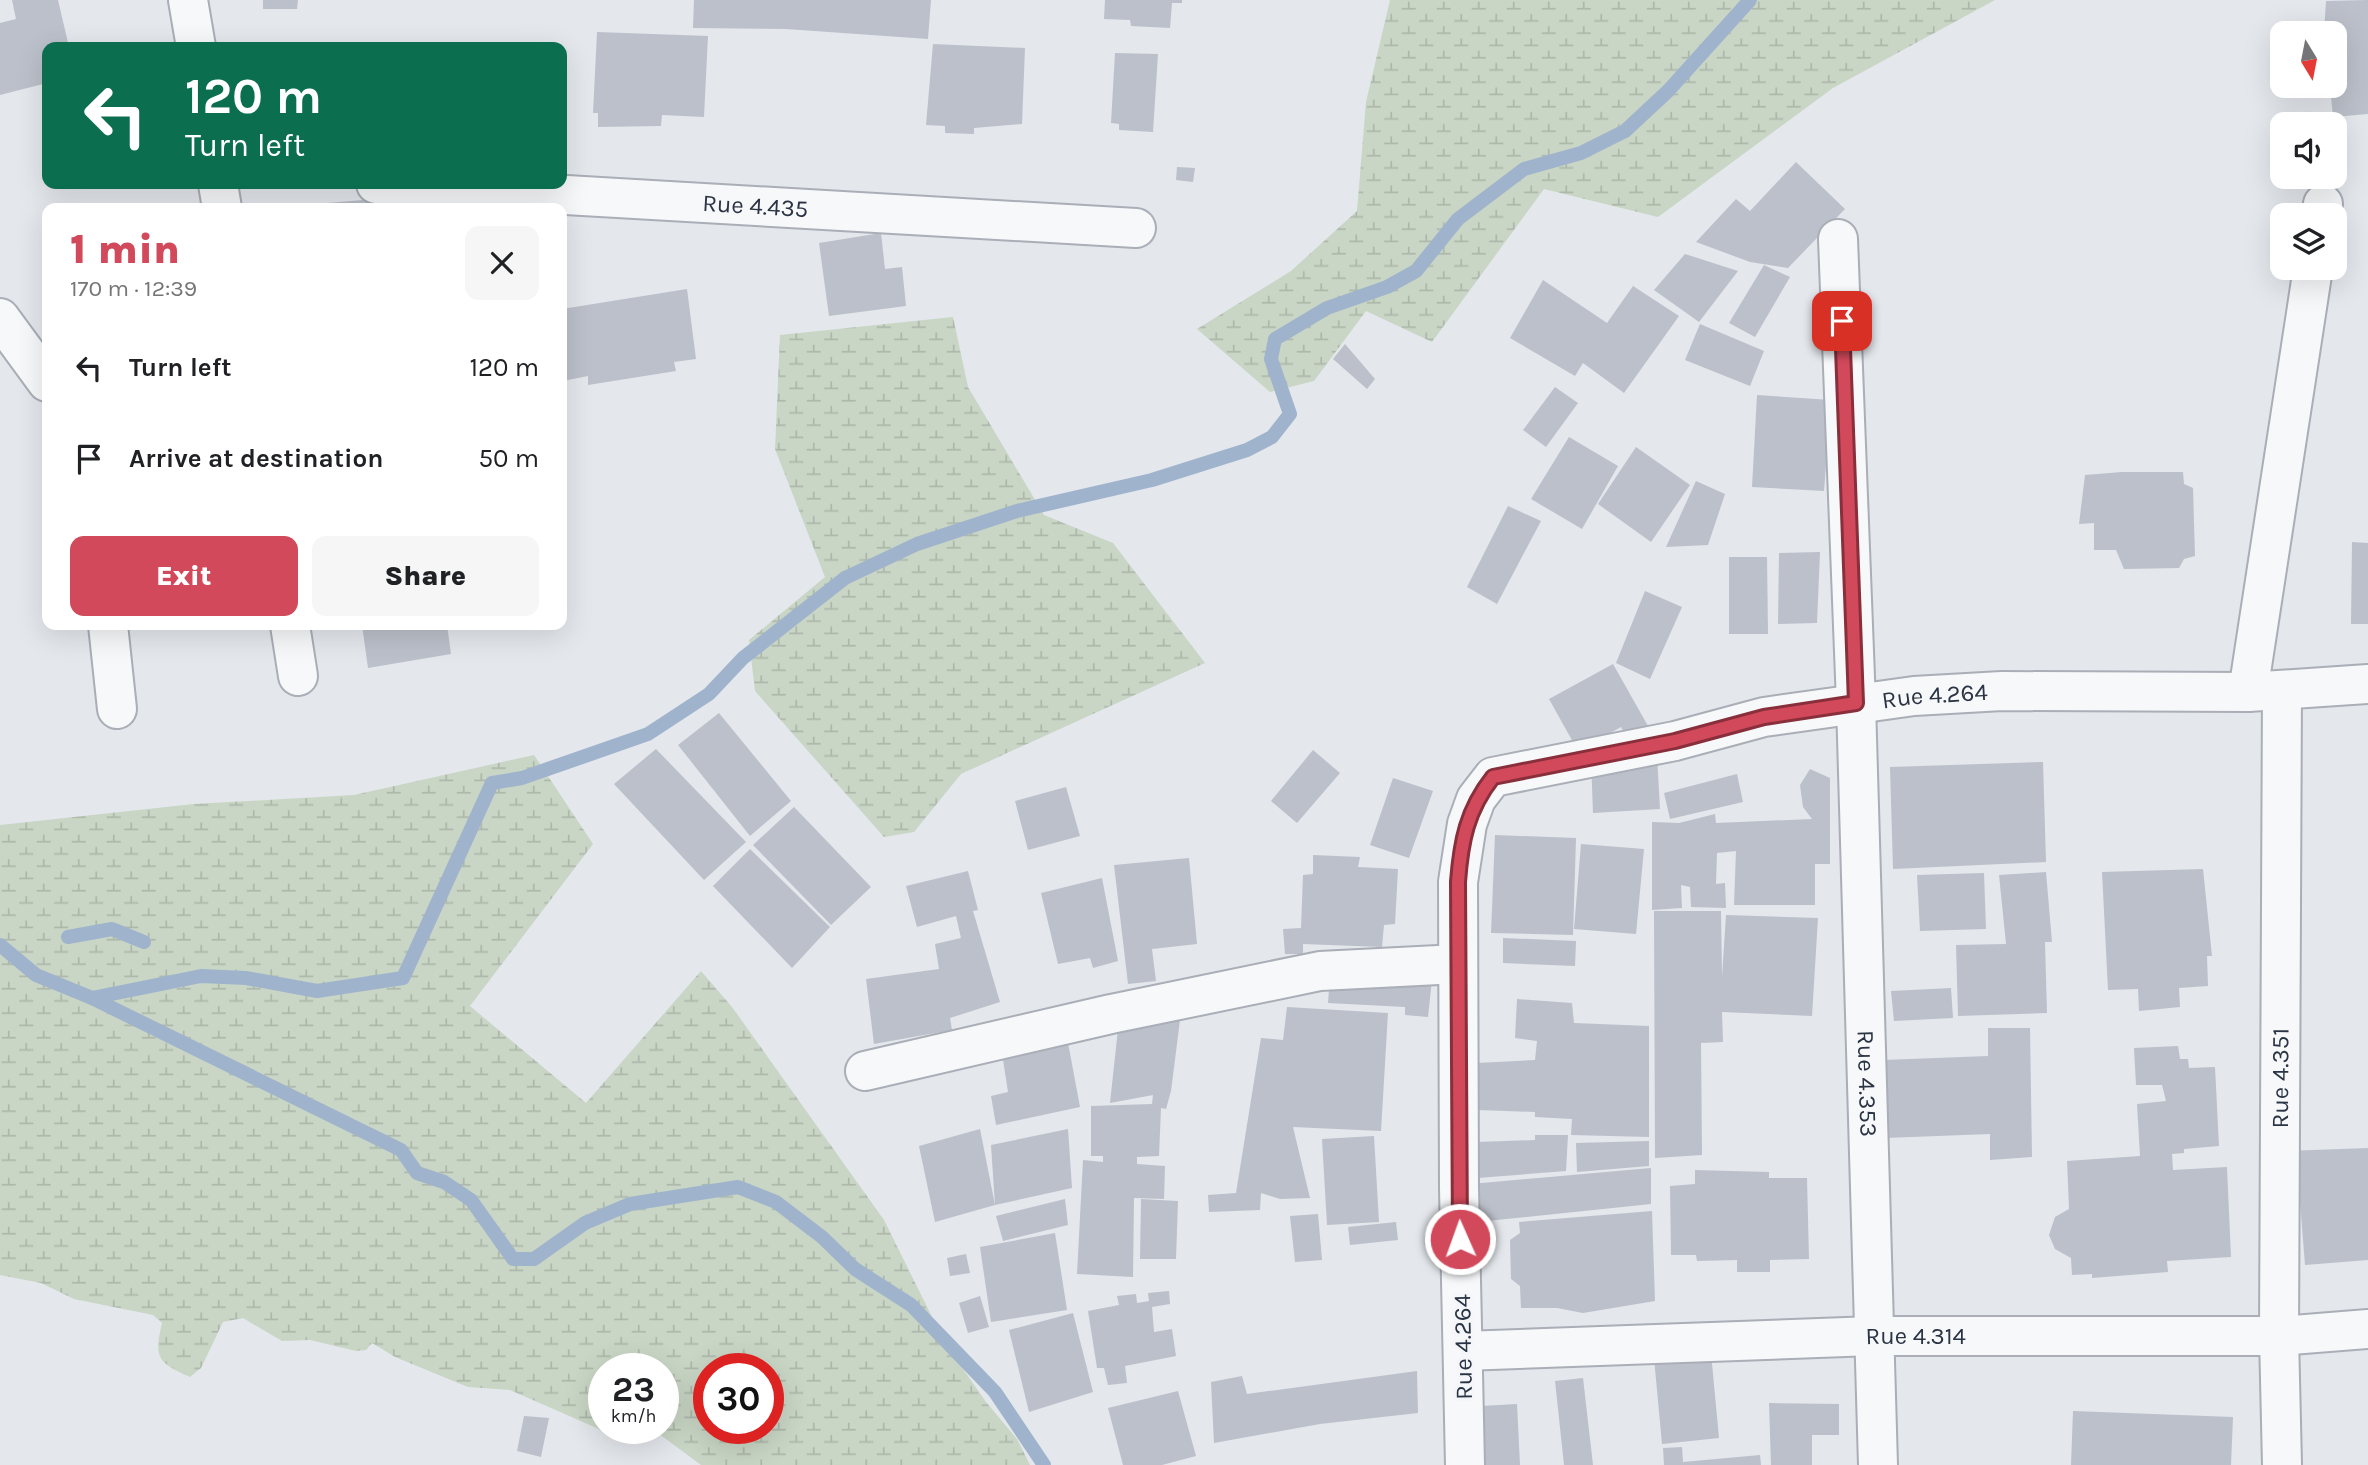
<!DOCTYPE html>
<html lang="en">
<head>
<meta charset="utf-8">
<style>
  :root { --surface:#fff; --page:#f6f6f6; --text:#202124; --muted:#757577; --accent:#d1495b }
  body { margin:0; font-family:Karla,sans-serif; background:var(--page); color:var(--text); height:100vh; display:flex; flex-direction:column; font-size:26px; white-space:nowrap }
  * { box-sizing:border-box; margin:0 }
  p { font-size:23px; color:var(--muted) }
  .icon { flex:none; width:38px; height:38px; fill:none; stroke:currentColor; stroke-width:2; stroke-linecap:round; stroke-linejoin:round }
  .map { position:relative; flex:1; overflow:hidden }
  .sheet { position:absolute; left:42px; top:203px; width:525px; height:427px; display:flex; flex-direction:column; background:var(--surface); border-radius:14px; box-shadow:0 7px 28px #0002 }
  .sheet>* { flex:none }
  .hud { position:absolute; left:42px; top:42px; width:525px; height:147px; border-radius:14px; box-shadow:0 7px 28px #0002; background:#0b6e4f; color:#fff; overflow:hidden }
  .needle { width:46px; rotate:170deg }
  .fabs { position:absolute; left:2270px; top:21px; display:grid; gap:14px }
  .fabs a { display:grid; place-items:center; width:77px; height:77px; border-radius:14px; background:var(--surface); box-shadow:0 7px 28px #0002; font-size:35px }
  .speed { position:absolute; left:588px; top:1353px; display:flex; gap:14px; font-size:35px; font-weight:700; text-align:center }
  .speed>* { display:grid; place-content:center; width:91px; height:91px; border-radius:50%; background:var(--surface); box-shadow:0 7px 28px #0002; line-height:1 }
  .speed small { font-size:18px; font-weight:400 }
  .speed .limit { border:10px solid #d22; background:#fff; color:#111 }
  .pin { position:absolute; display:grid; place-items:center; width:60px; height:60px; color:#fff; margin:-30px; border-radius:14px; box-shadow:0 4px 10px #0006 }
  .me { position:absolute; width:77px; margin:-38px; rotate:358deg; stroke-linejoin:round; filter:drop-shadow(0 0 5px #0008) }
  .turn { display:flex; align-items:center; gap:24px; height:147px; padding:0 28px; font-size:32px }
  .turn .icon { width:91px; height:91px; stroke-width:2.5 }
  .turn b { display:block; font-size:49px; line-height:60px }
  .round { display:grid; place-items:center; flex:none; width:74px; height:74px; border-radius:14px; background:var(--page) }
  .head { display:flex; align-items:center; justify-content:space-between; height:119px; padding:0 28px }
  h1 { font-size:42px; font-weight:800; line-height:52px; color:var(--accent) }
  .primary-button { display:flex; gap:14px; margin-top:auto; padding:14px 28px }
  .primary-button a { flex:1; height:80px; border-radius:14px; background:var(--accent); color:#fff; font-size:28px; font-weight:800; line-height:80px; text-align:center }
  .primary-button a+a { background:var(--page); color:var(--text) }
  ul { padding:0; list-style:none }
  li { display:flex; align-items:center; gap:21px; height:91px; padding:0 28px }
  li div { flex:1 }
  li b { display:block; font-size:26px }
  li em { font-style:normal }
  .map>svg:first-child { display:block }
</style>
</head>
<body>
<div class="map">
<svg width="2368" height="1465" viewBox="0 0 2368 1465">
  <defs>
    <pattern id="wetland-marsh" width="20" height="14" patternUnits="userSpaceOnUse" patternTransform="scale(1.75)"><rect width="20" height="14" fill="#c9d6c5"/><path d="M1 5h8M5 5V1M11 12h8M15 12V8" fill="none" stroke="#adb8ab"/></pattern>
  </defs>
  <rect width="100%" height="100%" fill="#e4e7ec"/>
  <g fill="url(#wetland-marsh)" fill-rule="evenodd">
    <path d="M1390,0H1995L1833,88L1658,217L1544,189L1432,342L1366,311L1314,381L1270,392L1197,329L1291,271L1357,211L1366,102Z"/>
    <path d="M953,317L968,387L1044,515L1113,543L1205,663L961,774L914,832L884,837L755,691L749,640L825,577L775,449L780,335Z"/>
    <path d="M534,755L593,844L470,1006L586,1103L701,971L732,1007L884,1220L945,1343L986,1402L1017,1439L1030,1465H701L651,1428H663V1368H604V1428H615L608,1433L510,1390L468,1387L395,1357L372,1343L366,1350L356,1351L310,1340L282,1341L243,1318L223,1322L201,1368L190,1377C157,1362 154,1358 162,1323L153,1315L74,1299L41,1283L0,1275V825L194,804L354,795ZM709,1368H768V1428H709Z"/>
  </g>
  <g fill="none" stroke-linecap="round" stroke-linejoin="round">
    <g stroke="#9fb4cc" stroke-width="14">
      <path d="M68,937L112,929L144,942"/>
      <path d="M0,945L36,975L92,998L201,976L246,978L317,991L403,978L492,783L522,778L648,734L709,694L743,658L845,578L917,544L1017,511L1152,480L1247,450L1272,437L1290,414L1271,359L1275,339L1327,308L1387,287L1416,271L1458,219L1524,169L1581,153L1625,131L1668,91L1750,0"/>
      <path d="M92,998L401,1150L417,1173L444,1182L471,1200L513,1259H534L585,1223L630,1204L738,1187L776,1202L822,1237L855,1269L911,1305L995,1392L1044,1465"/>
    </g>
  </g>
  <g fill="#bbc0ca">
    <path d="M12,0H58L69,47H47V83L0,95V23L16,19Z"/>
    <path d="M263,0H298L297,9H263Z"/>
    <path d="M694,0H931L928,39L786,29L693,28Z"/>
    <path d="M1105,0H1182V3H1172L1170,28L1131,26L1130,20L1104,19Z"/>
    <path d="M2368,0V114L2333,117L2330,86H2334V33H2324L2326,1Z"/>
    <path d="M597,32L708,36L704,117L662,115L661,126L598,127V113H593Z"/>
    <path d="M933,44L1025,48L1022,124L974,128V134L945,133V126L926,125Z"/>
    <path d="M1115,53L1158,54L1153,132L1119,130V124L1111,123Z"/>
    <path d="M1796,162L1845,209L1788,268L1750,262L1696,242L1736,199L1750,211Z"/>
    <path d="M1177,167L1195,168L1193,182L1176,180Z"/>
    <path d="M386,198L387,208H293V206Z"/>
    <path d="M881,233L885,269L902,267L906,306L829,316L819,243Z"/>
    <path d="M1685,254L1738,271L1699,322L1654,290Z"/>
    <path d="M1764,265L1790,277L1755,337L1729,323Z"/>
    <path d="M1543,280L1607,323L1633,286L1679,316L1624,393L1583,363L1575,376L1510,338Z"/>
    <path d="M687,289L696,359L674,362L676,371L588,385V376L563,381L562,309Z"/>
    <path d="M1700,324L1764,351L1750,386L1685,360Z"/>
    <path d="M1345,344L1375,379L1367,389L1333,359Z"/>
    <path d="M1555,387L1578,403L1546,447L1523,430Z"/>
    <path d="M1757,395L1831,400L1824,491L1752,487Z"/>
    <path d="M1569,437L1618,466L1582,529L1531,499Z"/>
    <path d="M1636,447L1690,485L1651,542L1598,504Z"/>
    <path d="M2122,472H2183L2184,484L2193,488L2195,556L2184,559L2179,568L2124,569L2116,550H2094V523L2079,524L2085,475Z"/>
    <path d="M1696,481L1725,494L1708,545L1666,547Z"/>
    <path d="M1508,506L1541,521L1497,604L1467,587Z"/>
    <path d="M2352,542L2368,543V624H2351Z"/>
    <path d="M1820,552L1817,623L1778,624L1779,553Z"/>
    <path d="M1729,557H1767L1768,634H1729Z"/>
    <path d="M1645,591L1682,607L1650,679L1616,663Z"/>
    <path d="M362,625H447L451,654L368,668Z"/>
    <path d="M1613,664L1648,726L1627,738L1621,727L1578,751L1549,699Z"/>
    <path d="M719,713L791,801L750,836L678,745Z"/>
    <path d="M656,749L746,842L704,880L614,784Z"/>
    <path d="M1313,750L1340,773L1297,823L1271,801Z"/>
    <path d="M1657,755L1660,809L1593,813L1591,758Z"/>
    <path d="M2043,762L2046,862L1893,869L1890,767Z"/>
    <path d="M1810,769L1830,778V864H1815V905H1734L1736,851L1717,853L1716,884L1725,883L1726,908L1691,907L1690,887L1681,885L1682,908L1652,910V822L1679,823L1715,814L1716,823L1812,819L1803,807L1800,785Z"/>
    <path d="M1737,774L1743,802L1670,819L1664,793Z"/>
    <path d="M1393,778L1433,791L1409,858L1370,845Z"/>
    <path d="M1066,787L1080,836L1028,850L1015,801Z"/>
    <path d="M794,807L871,887L831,925L753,845Z"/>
    <path d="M1495,835L1576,838L1573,935L1491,933Z"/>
    <path d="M1581,844L1644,849L1636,934L1574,929Z"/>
    <path d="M750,849L830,927L792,968L713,886Z"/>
    <path d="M1313,855L1360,857L1358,867L1398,869L1395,924L1384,925L1382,947L1303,944V954H1285L1283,929L1301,928L1303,875L1313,874Z"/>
    <path d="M1189,858L1197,944L1152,949L1156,981L1128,984L1114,865Z"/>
    <path d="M2203,869L2212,956H2207L2208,986L2179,988L2180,1007L2139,1011L2138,989L2108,990L2102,872Z"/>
    <path d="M968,871L978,910L973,911L1000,1002L950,1018L952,1030L874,1044L866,979L939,969L935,944L961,938L956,916L917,927L906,886Z"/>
    <path d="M2046,872L2052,942H2045L2047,1013L1958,1016L1956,945L2006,944L1999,875Z"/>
    <path d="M1984,873L1986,929L1920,931L1917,875Z"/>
    <path d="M1102,878L1118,961L1093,968L1090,958L1058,964L1041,893Z"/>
    <path d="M1654,911H1721L1722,977L1726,915L1818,918L1812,1016L1722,1012L1723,1042L1701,1043L1702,1155L1655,1158Z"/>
    <path d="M1503,938L1576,941L1575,966L1503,963Z"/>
    <path d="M1330,976L1432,980L1428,1017L1405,1015V1007L1328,1003Z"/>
    <path d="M1951,988L1953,1018L1894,1021L1891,991Z"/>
    <path d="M1517,999L1572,1003L1574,1023L1649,1026V1137L1571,1135L1572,1119L1535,1117V1112L1478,1110L1477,1063L1535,1060L1537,1041L1515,1038Z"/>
    <path d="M1287,1007L1388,1013L1381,1131L1293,1127L1310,1198L1280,1199L1261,1193L1260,1210L1209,1212L1208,1195L1236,1193L1261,1038L1283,1040Z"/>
    <path d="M1180,1020L1171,1091L1166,1109L1161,1108L1159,1156L1137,1157V1164L1165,1166L1164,1199L1134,1198L1133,1277L1077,1274L1083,1160L1103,1162V1156H1091V1106L1152,1104L1153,1095L1110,1103L1118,1029Z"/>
    <path d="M1988,1028H2030L2032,1157L1990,1160V1134L1885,1138L1883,1060L1988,1056Z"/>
    <path d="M1066,1032L1080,1107L996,1125L991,1096L1008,1092L1001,1047Z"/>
    <path d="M2178,1046L2180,1059H2188L2189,1068L2215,1067L2219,1146L2184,1149V1153L2172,1154L2173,1170L2227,1167L2231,1257L2167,1261L2168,1272L2092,1278V1274L2072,1275L2071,1258L2055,1249L2049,1235L2055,1217L2069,1209L2067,1161L2140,1156L2137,1104L2166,1101L2162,1085H2136L2134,1048Z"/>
    <path d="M980,1129L995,1205L935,1222L919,1146Z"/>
    <path d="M1068,1129L1072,1188L995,1205L991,1145Z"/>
    <path d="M1535,1135H1568L1566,1171L1478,1178L1477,1142L1535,1140Z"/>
    <path d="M1374,1136L1379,1222L1327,1225L1322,1139Z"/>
    <path d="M1649,1141V1166L1577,1172L1576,1143Z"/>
    <path d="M2368,1148V1260L2305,1265L2298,1176L2286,1151Z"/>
    <path d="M1651,1168V1204L1477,1222L1471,1184Z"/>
    <path d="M1695,1170L1769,1172V1178H1807L1809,1259L1770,1260V1272H1737V1260L1697,1261L1696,1255H1671L1670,1186L1695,1184Z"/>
    <path d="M1065,1199L1068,1225L1003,1241L996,1216Z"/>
    <path d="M1141,1199L1178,1201L1176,1259H1140Z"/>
    <path d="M1652,1211L1655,1301L1583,1313L1557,1308H1521L1520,1286L1511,1279L1510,1240L1520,1233L1519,1222Z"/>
    <path d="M1318,1214L1322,1260L1295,1262L1290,1216Z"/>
    <path d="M1396,1222L1398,1240L1350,1245L1348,1227Z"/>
    <path d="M1055,1233L1067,1310L991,1322L980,1247Z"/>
    <path d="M966,1254L970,1273L950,1276L947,1258Z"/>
    <path d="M1169,1291L1170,1304L1152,1307L1154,1332L1172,1329L1176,1356L1125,1366L1127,1383L1108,1385L1104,1368H1097L1088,1311L1119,1305L1117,1296L1136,1294L1137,1303L1149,1301L1148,1293Z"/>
    <path d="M980,1296L989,1327L968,1333L959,1303Z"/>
    <path d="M1073,1313L1093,1392L1029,1412L1009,1330Z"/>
    <path d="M1711,1353L1719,1438L1662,1444L1654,1358Z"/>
    <path d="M1417,1371L1418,1413L1320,1424L1214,1443L1211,1382L1242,1376L1247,1394Z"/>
    <path d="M1583,1378L1593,1465H1564L1555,1381Z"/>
    <path d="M1178,1391L1196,1456L1162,1465H1123L1108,1408Z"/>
    <path d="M1769,1403L1839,1404V1435H1812V1465H1771Z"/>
    <path d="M1517,1404L1520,1465H1485L1481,1406Z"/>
    <path d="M2073,1411L2233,1417L2231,1465H2071Z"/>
    <path d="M524,1416L549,1418L541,1457L517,1451Z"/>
    <path d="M1682,1447L1683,1462L1760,1455L1761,1465H1664L1663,1448Z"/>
  </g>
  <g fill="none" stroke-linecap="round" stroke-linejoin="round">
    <defs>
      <g id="minor">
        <path d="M188,0L196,47"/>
        <path d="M218,184L222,208"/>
        <path id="s1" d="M376,184L1136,228"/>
        <path d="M2321,215L2323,204"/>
        <path id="s2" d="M1838,239L1856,703L1878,1465"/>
        <path d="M0,318L47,382"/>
        <path d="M108,625L117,709"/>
        <path d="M290,625L298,676"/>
        <path d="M2248,692L2313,268"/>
        <path d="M865,1071L1111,1014L1320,971L1458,964"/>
        <path id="s3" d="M1463,1351L1873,1336H2279L2368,1329"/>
        <path id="s4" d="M1465,1465L1459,1188L1458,882L1467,824L1476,799L1493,777L1675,741L1764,717L1914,696L2002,691L2248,692L2368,684"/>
        <path id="s5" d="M2282,1465L2279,1336L2282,691"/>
      </g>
    </defs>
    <use href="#minor" stroke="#a9aeb7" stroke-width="42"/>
    <use href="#minor" stroke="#f7f8fa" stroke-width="38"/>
  </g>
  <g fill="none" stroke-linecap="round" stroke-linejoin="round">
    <defs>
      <path id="route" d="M1460,1239L1458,882C1461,841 1467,810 1493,777L1675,741L1764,717L1856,703L1842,321"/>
    </defs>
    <use href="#route" stroke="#882f3b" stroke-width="18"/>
    <use href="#route" stroke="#d1495b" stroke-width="12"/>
  </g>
  <g text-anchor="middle" stroke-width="7" stroke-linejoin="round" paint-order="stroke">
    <g font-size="24" fill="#2b3445" stroke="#f4f6f9">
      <text dy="8" stroke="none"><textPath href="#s1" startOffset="380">Rue 4.435</textPath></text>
      <text dy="8" stroke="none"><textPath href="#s4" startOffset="1146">Rue 4.264</textPath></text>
      <text dy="8" stroke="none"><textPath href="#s5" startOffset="387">Rue 4.351</textPath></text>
      <text dy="8" stroke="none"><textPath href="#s2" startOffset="845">Rue 4.353</textPath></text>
      <text dy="8" stroke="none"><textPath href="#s3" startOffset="453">Rue 4.314</textPath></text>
      <text transform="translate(1463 1347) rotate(-91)" y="8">Rue 4.264</text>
    </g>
  </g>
</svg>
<div class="fabs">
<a><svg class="needle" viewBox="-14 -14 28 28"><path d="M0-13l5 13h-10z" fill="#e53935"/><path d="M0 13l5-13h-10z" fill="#757577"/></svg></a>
<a><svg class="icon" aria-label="sound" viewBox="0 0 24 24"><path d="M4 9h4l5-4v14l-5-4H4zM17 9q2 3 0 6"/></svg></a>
<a><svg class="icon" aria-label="layers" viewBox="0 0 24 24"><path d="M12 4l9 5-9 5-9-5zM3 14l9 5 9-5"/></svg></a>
</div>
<div class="speed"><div>23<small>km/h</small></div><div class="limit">30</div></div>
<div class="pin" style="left:1842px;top:321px;background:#d93025"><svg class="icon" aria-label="arrive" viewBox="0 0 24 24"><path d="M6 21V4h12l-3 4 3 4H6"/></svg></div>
<svg class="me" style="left:1460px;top:1239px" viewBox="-20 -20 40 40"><circle r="17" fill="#d1495b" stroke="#fff" stroke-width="3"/><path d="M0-11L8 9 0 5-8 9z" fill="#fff"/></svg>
<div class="hud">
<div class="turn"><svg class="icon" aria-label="left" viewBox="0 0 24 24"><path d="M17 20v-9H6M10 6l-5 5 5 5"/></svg><div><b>120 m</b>Turn left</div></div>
</div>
<section class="sheet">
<div class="head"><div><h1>1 min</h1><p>170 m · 12:39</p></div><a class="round"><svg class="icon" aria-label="close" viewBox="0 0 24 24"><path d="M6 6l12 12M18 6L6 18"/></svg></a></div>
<ul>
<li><svg class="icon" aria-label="left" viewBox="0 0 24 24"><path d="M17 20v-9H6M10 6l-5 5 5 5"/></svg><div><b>Turn left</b></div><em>120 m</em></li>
<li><svg class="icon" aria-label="arrive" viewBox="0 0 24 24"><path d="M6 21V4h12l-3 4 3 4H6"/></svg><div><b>Arrive at destination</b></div><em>50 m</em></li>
</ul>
<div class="primary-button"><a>Exit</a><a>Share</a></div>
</section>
</div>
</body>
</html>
